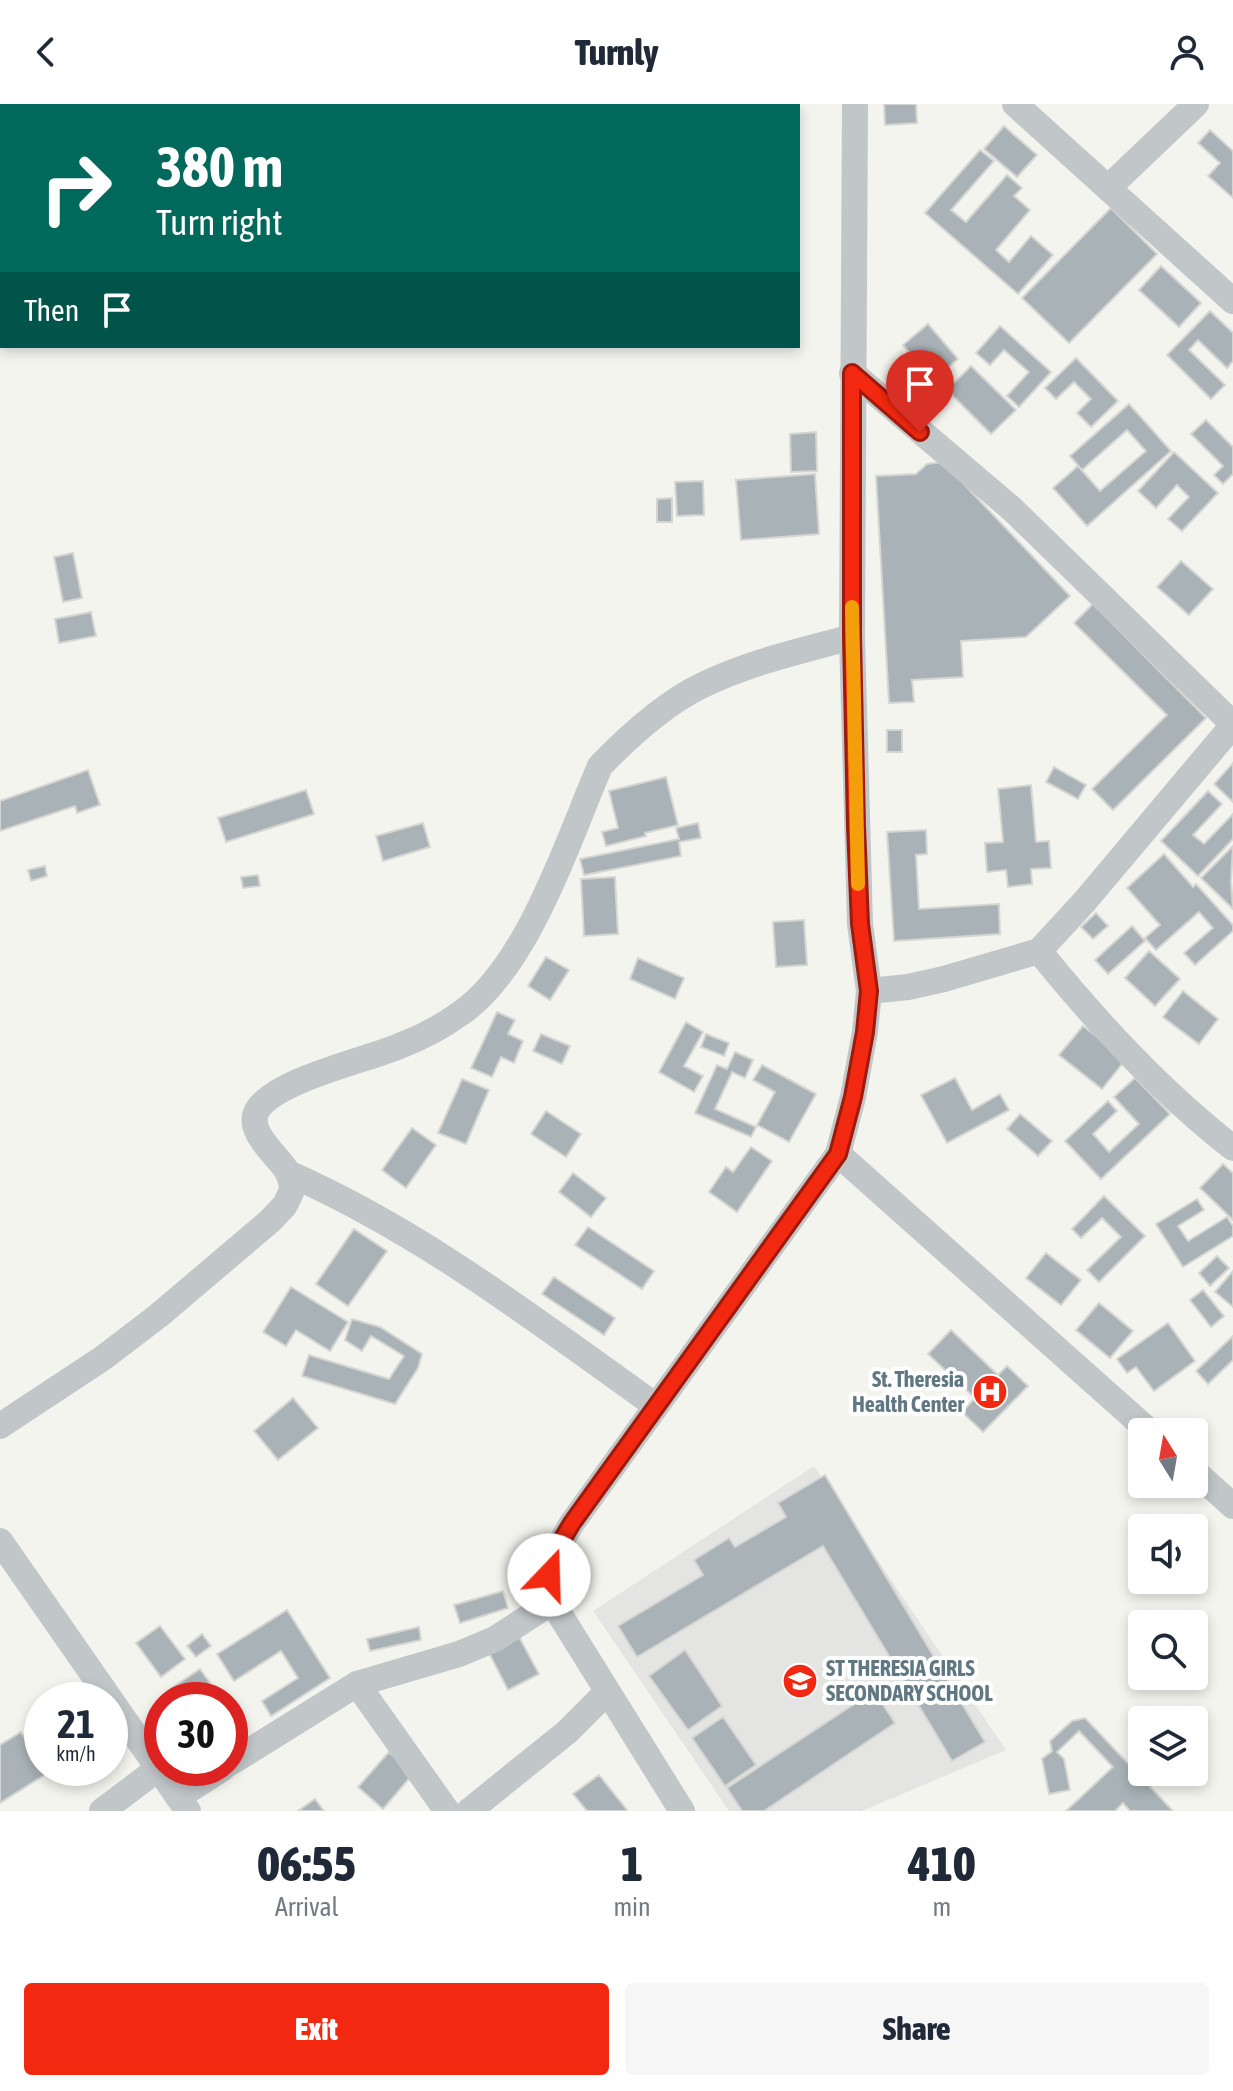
<!DOCTYPE html>
<html lang="en">
<head>
<meta charset="utf-8">
<style>
  :root { --surface:#fff; --page:#f6f6f7; --text:#1f2937; --muted:#747a83; --accent:#f32810 }
  body { margin:0; font-family:"Asap Condensed",sans-serif; background:var(--page); color:var(--text); height:100vh; display:flex; flex-direction:column; font-size:30px; white-space:nowrap }
  * { box-sizing:border-box; margin:0 }
  p { font-size:26px; color:var(--muted) }
  .icon { flex:none; width:44px; height:44px; fill:none; stroke:currentColor; stroke-width:2; stroke-linecap:round; stroke-linejoin:round }
  .map { position:relative; height:1707px; overflow:hidden }
  .details { display:flex; flex-direction:column; background:var(--surface); flex:1 }
  .details>* { flex:none }
  .banner { position:absolute; left:0px; top:0px; width:800px; height:244px; box-shadow:0 4px 12px #0003; background:#00695c; color:#fff; overflow:hidden }
  .needle { width:52px; rotate:349deg }
  .tools { position:absolute; left:1128px; top:1314px; display:grid; gap:16px }
  .tools a { display:grid; place-items:center; width:80px; height:80px; border-radius:8px; background:var(--surface); box-shadow:0 4px 12px #0003; font-size:40px }
  .speed { position:absolute; left:24px; top:1578px; display:flex; gap:16px; font-size:40px; font-weight:700; text-align:center }
  .speed>* { display:grid; place-content:center; width:104px; height:104px; border-radius:50%; background:var(--surface); box-shadow:0 4px 12px #0003; line-height:1 }
  .speed small { font-size:20px; font-weight:400 }
  .speed .limit { border:12px solid #d22; background:#fff; color:#111 }
  .pin { position:absolute; display:grid; place-items:center; width:68px; height:68px; color:#fff; margin:-82px -34px; border-radius:50% 50% 50% 0; rotate:-45deg; box-shadow:0 0 8px #0007 }
  .pin .icon { rotate:45deg }
  .me { position:absolute; width:88px; margin:-44px; rotate:21deg; stroke-linejoin:round; filter:drop-shadow(0 0 6px #0008) }
  .turn { display:flex; align-items:center; gap:28px; height:168px; padding:0 24px; font-size:36px }
  .turn .icon { width:104px; height:104px; stroke-width:2.5 }
  .turn b { display:block; font-size:56px; line-height:68px }
  .then { display:flex; align-items:center; height:76px; padding:0 24px; background:#0003; gap:16px; font-size:30px }
  .eta { display:flex; justify-content:space-evenly; align-items:center; height:136px; text-align:center }
  .eta b { font-size:48px; font-weight:800; line-height:56px }
  .button { display:flex; gap:16px; margin-top:auto; padding:16px 24px }
  .button a { flex:1; height:92px; border-radius:8px; background:var(--accent); color:#fff; font-size:32px; font-weight:800; line-height:92px; text-align:center }
  .button a+a { background:var(--page); color:var(--text) }
  header { display:flex; justify-content:space-between; align-items:center; height:104px; padding:0 24px; background:var(--surface); font-size:36px; font-weight:800 }
  .map>svg:first-child { display:block }
</style>
</head>
<body>
<header><svg class="icon" aria-label="back" viewBox="0 0 24 24"><path d="M15 5l-7 7 7 7"/></svg>Turnly<svg class="icon" aria-label="person" viewBox="0 0 24 24"><circle cx="12" cy="8" r="4"/><path d="M4 21q1-7 8-7t8 7"/></svg></header>
<div class="map">
<svg width="1233" height="1707" viewBox="0 0 1233 1707">
  <rect width="100%" height="100%" fill="#f4f4ef"/>
  <path fill="#e4e5e3" d="M814,1362L1006,1646L862,1707H729L593,1507Z"/>
  <g fill="#a9b3b7" stroke="#d5d5d2" stroke-width="2">
    <path d="M884,0H916L917,19L885,21Z"/>
    <path d="M1004,22L1037,51L1017,73L984,45Z"/>
    <path d="M1210,26L1233,47V94L1208,72L1220,59L1198,39Z"/>
    <path d="M980,46L994,57L951,106L966,118L1007,71L1022,84L1014,92L1030,106L996,146L1009,158L1031,132L1053,151L1018,190L925,109Z"/>
    <path d="M1111,104L1157,150L1069,239L1022,194Z"/>
    <path d="M1161,162L1201,199L1179,223L1139,186Z"/>
    <path d="M1210,207L1233,229V257L1227,264L1198,236L1189,246L1225,281L1211,295L1167,251Z"/>
    <path d="M928,220L958,255L933,276L903,241Z"/>
    <path d="M1000,222L1051,268L1019,303L1007,292L1029,268L1004,246L990,261L976,249Z"/>
    <path d="M1076,254L1118,297L1091,323L1077,309L1091,295L1074,278L1056,295L1045,284Z"/>
    <path d="M971,262L1016,306L991,330L947,286Z"/>
    <path d="M1129,300L1171,347L1087,422L1053,384L1078,362L1100,387L1146,347L1127,326L1082,366L1070,352Z"/>
    <path d="M1206,316L1233,343V370L1223,380L1214,371L1223,362L1191,330Z"/>
    <path d="M816,328L817,367L791,368L790,330Z"/>
    <path d="M1174,348L1218,389L1182,427L1168,415L1189,393L1177,381L1156,404L1138,387Z"/>
    <path d="M943,358L1070,492L1026,533L961,537L963,573L912,576L914,598L889,599L876,372L916,370L927,360Z"/>
    <path d="M815,370L819,430L741,436L736,376Z"/>
    <path d="M703,377L704,411L677,412L675,378Z"/>
    <path d="M672,394V418H657V395Z"/>
    <path d="M73,449L82,494L63,498L54,453Z"/>
    <path d="M1181,457L1213,485L1189,511L1157,483Z"/>
    <path d="M1093,500L1206,614L1113,706L1092,685L1167,611L1074,519Z"/>
    <path d="M91,508L96,532L59,539L55,515Z"/>
    <rect x="887" y="626" width="15" height="22"/>
    <path d="M1233,659V698L1214,680Z"/>
    <path d="M1054,663L1086,681L1078,695L1046,678Z"/>
    <path d="M88,666L100,701L77,709L75,702L0,727V697Z"/>
    <path d="M666,673L678,721L645,729L646,732L606,742L602,728L618,724L609,687Z"/>
    <path d="M1031,681L1036,738L1049,737L1051,764L1031,765L1032,780L1008,783L1006,766L987,768L985,739L1003,738L998,685Z"/>
    <path d="M306,686L314,710L226,738L218,714Z"/>
    <path d="M1208,687L1222,700L1193,731L1204,740L1233,710V735L1198,772L1161,737Z"/>
    <path d="M423,719L430,743L383,757L376,732Z"/>
    <path d="M698,719L701,734L679,738L681,752L584,771L580,755L679,735L676,724Z"/>
    <path d="M926,726L927,750L916,751L919,805L999,800L1000,830L894,837L887,728Z"/>
    <path d="M1233,742L1231,777L1233,805L1201,774Z"/>
    <path d="M1164,750L1193,783L1196,780L1233,821V827L1195,861L1184,849L1213,824L1199,808L1156,846L1145,834L1160,821L1127,784Z"/>
    <path d="M45,762L47,772L31,777L28,766Z"/>
    <path d="M258,771L260,782L243,784L241,773Z"/>
    <path d="M615,773L618,830L584,832L581,775Z"/>
    <path d="M1096,809L1108,822L1093,835L1081,823Z"/>
    <path d="M804,816L807,861L776,863L773,818Z"/>
    <path d="M1132,822L1145,837L1108,870L1095,856Z"/>
    <path d="M1149,847L1180,875L1155,902L1125,874Z"/>
    <path d="M546,853L569,866L550,896L528,882Z"/>
    <path d="M638,854L684,874L675,895L630,875Z"/>
    <path d="M1183,887L1218,915L1199,940L1163,913Z"/>
    <path d="M497,908L515,916L508,930L523,937L514,959L501,953L492,973L471,964Z"/>
    <path d="M686,918L703,928L684,962L703,972L694,988L659,968Z"/>
    <path d="M1083,922L1126,955L1102,985L1059,951Z"/>
    <path d="M541,930L570,942L562,960L533,947Z"/>
    <path d="M706,930L729,939L724,952L701,943Z"/>
    <path d="M735,948L753,956L745,974L732,968L715,1005L756,1023L751,1033L695,1009L717,961L727,965Z"/>
    <path d="M762,961L816,990L789,1038L757,1021L775,988L753,976Z"/>
    <path d="M955,974L972,1006L1000,990L1009,1006L947,1039L921,991Z"/>
    <path d="M1135,974L1170,1010L1101,1075L1065,1037L1108,997L1117,1007L1093,1030L1109,1048L1139,1020L1114,993Z"/>
    <path d="M462,975L489,986L466,1040L438,1029Z"/>
    <path d="M546,1007L581,1030L566,1053L531,1030Z"/>
    <path d="M1020,1010L1052,1037L1038,1052L1007,1025Z"/>
    <path d="M412,1024L436,1041L406,1084L382,1066Z"/>
    <path d="M751,1043L772,1057L737,1108L709,1088L726,1063L733,1068Z"/>
    <path d="M1223,1060L1233,1069V1116L1200,1084Z"/>
    <path d="M573,1069L606,1094L591,1113L559,1088Z"/>
    <path d="M1104,1092L1145,1132L1099,1178L1087,1166L1121,1133L1102,1114L1081,1134L1072,1125Z"/>
    <path d="M1197,1095L1204,1106L1178,1122L1188,1137L1227,1113L1233,1122V1132L1183,1163L1156,1120Z"/>
    <path d="M588,1123L654,1167L642,1185L575,1141Z"/>
    <path d="M354,1125L387,1147L348,1202L316,1180Z"/>
    <path d="M1046,1149L1081,1176L1061,1201L1026,1174Z"/>
    <path d="M1217,1152L1229,1164L1210,1182L1199,1169Z"/>
    <path d="M1233,1167V1203L1215,1188Z"/>
    <path d="M554,1173L615,1214L604,1231L542,1190Z"/>
    <path d="M291,1183L348,1218L330,1247L296,1226L286,1242L263,1228Z"/>
    <path d="M1203,1186L1224,1212L1211,1223L1190,1196Z"/>
    <path d="M1099,1199L1133,1227L1110,1254L1076,1226Z"/>
    <path d="M352,1215L380,1223L422,1250L418,1264L395,1300L302,1272L309,1251L389,1275L404,1252L371,1232L362,1247L345,1236Z"/>
    <path d="M1168,1219L1195,1257L1154,1287L1136,1263L1127,1269L1117,1255Z"/>
    <path d="M951,1226L998,1271L1007,1262L1028,1282L983,1328L962,1308L975,1294L928,1250Z"/>
    <path d="M1233,1232V1256L1208,1280L1196,1267Z"/>
    <path d="M293,1294L318,1324L278,1356L254,1327Z"/>
    <path d="M825,1371L985,1638L952,1657L823,1442L637,1553L618,1522L703,1471L694,1456L729,1434L735,1443L786,1413L778,1399Z"/>
    <path d="M503,1487L508,1504L460,1519L454,1501Z"/>
    <path d="M287,1506L330,1574L271,1612L262,1597L298,1574L281,1547L234,1577L217,1550Z"/>
    <path d="M160,1522L185,1555L161,1573L136,1539Z"/>
    <path d="M419,1523L421,1536L370,1547L367,1535Z"/>
    <path d="M202,1530L211,1542L196,1553L187,1542Z"/>
    <path d="M518,1531L539,1570L508,1586L488,1547Z"/>
    <path d="M685,1546L722,1602L688,1626L649,1572Z"/>
    <path d="M200,1565L222,1596H176L169,1586Z"/>
    <path d="M874,1587L895,1619L764,1707H742L727,1684Z"/>
    <path d="M230,1608L244,1627L230,1637Z"/>
    <path d="M723,1613L756,1661L725,1682L692,1634Z"/>
    <path d="M1085,1614L1173,1707H1130L1123,1699L1115,1707H1066L1113,1663L1079,1627L1057,1648L1064,1655L1070,1686L1049,1690L1042,1655L1052,1647L1050,1637L1072,1617Z"/>
    <path d="M21,1628L46,1670L0,1699V1641Z"/>
    <path d="M389,1648L413,1670L383,1705L358,1683Z"/>
    <path d="M599,1671L627,1706L625,1707H587L573,1690Z"/>
    <path d="M315,1695L324,1707H298Z"/>
  </g>
  <g fill="none" stroke-linecap="round" stroke-linejoin="round">
    <g stroke="#c1c6c8" stroke-width="26">
      <path d="M1015,0L1233,197"/>
      <path d="M1108,84L1196,0"/>
      <path d="M852,269L1012,405L1233,620"/>
      <path d="M1039,847C1097,919 1160,987 1233,1044"/>
      <path d="M869,887L908,883L944,875L1039,847L1085,797L1233,621"/>
      <path d="M838,1050L1150,1328"/>
      <path d="M288,1069C422,1128 538,1218 656,1302"/>
      <path d="M0,1322L103,1254L158,1212L270,1117L285,1101L293,1084C291,1079 290,1072 287,1067C277,1051 244,1026 258,1005C278,975 368,956 402,941C423,933 443,922 461,909C528,863 568,736 600,662C629,632 665,599 703,581C750,558 801,547 852,533"/>
      <path d="M1194,1367L1233,1402"/>
      <path d="M0,1437L188,1707"/>
      <path d="M357,1580L447,1707"/>
      <path d="M230,1659L357,1580L459,1550L495,1535L552,1498"/>
      <path d="M178,1693L223,1664"/>
      <path d="M102,1707L159,1664"/>
      <path d="M469,1707L567,1628L607,1588"/>
      <path d="M682,1707L552,1498C546,1463 555,1448 572,1419L838,1050L853,993L865,928L869,887L860,820L852,533L855,0"/>
    </g>
  </g>
  <g fill="none" stroke-linecap="round" stroke-linejoin="round">
    <defs>
      <path id="route" d="M549,1471L553,1451L572,1419L838,1050L853,993L865,928L869,887L860,820L856,722L852,533V269L920,328"/>
    </defs>
    <use href="#route" stroke="#9e1a0a" stroke-width="20"/>
    <use href="#route" stroke="#f32810" stroke-width="14"/>
    <path stroke="#f59e0b" stroke-width="14" d="M852,503L858,780"/>
  </g>
  <defs>
    <symbol id="hospital-disc" viewBox="-11 -11 22 22"><circle r="9.5" fill="#f32810" stroke="#fff"/><path d="M-5-5h3v3.5h4V-5h3V5h-3V1.5h-4V5h-3Z" fill="#fff"/></symbol>
    <symbol id="school-disc" viewBox="-11 -11 22 22"><circle r="9.5" fill="#f32810" stroke="#fff"/><path d="M0-5L7-2L0 1L-7-2ZM-4 1L0 2.5L4 1V4Q0 6-4 4Z" fill="#fff"/></symbol>
  </defs>
  <g fill-rule="evenodd">
    <use href="#hospital-disc" x="970" y="1268" width="40" height="40"/>
    <use href="#school-disc" x="780" y="1557" width="40" height="40"/>
  </g>
  <g text-anchor="middle" stroke-width="8" stroke-linejoin="round" paint-order="stroke">
    <g font-size="22" font-weight="bold" fill="#607883" stroke="#fff" text-anchor="end">
      <text x="964" y="1283">St. Theresia<tspan x="964" dy="25">Health Center</tspan></text>
      <text x="826" y="1572" text-anchor="start">ST THERESIA GIRLS<tspan x="826" dy="25">SECONDARY SCHOOL</tspan></text>
    </g>
  </g>
</svg>
<div class="tools">
<a><svg class="needle" viewBox="-14 -14 28 28"><path d="M0-13l5 13h-10z" fill="#e53935"/><path d="M0 13l5-13h-10z" fill="#747a83"/></svg></a>
<a><svg class="icon" aria-label="sound" viewBox="0 0 24 24"><path d="M4 9h4l5-4v14l-5-4H4zM17 9q2 3 0 6"/></svg></a>
<a><svg class="icon" aria-label="search" viewBox="0 0 24 24"><circle cx="10" cy="10" r="6"/><path d="M15 15l6 6"/></svg></a>
<a><svg class="icon" aria-label="layers" viewBox="0 0 24 24"><path d="M12 4l9 5-9 5-9-5zM3 14l9 5 9-5"/></svg></a>
</div>
<div class="speed"><div>21<small>km/h</small></div><div class="limit">30</div></div>
<div class="pin" style="left:920px;top:328px;background:#d93025"><svg class="icon" aria-label="arrive" viewBox="0 0 24 24"><path d="M6 21V4h12l-3 4 3 4H6"/></svg></div>
<svg class="me" style="left:549px;top:1471px" viewBox="-20 -20 40 40"><circle r="19" fill="#fff"/><path d="M0-13L10 11 0 6-10 11z" fill="#f32810"/></svg>
<div class="banner">
<div class="turn"><svg class="icon" aria-label="right" viewBox="0 0 24 24"><path d="M7 20v-9h11M14 6l5 5-5 5"/></svg><div><b>380 m</b>Turn right</div></div>
<div class="then">Then<svg class="icon" aria-label="arrive" viewBox="0 0 24 24"><path d="M6 21V4h12l-3 4 3 4H6"/></svg></div>
</div>
</div>
<section class="details">
<div class="eta">
<div><b>06:55</b><p>Arrival</p></div>
<div><b>1</b><p>min</p></div>
<div><b>410</b><p>m</p></div>
</div>
<div class="button"><a>Exit</a><a>Share</a></div>
</section>
</body>
</html>
